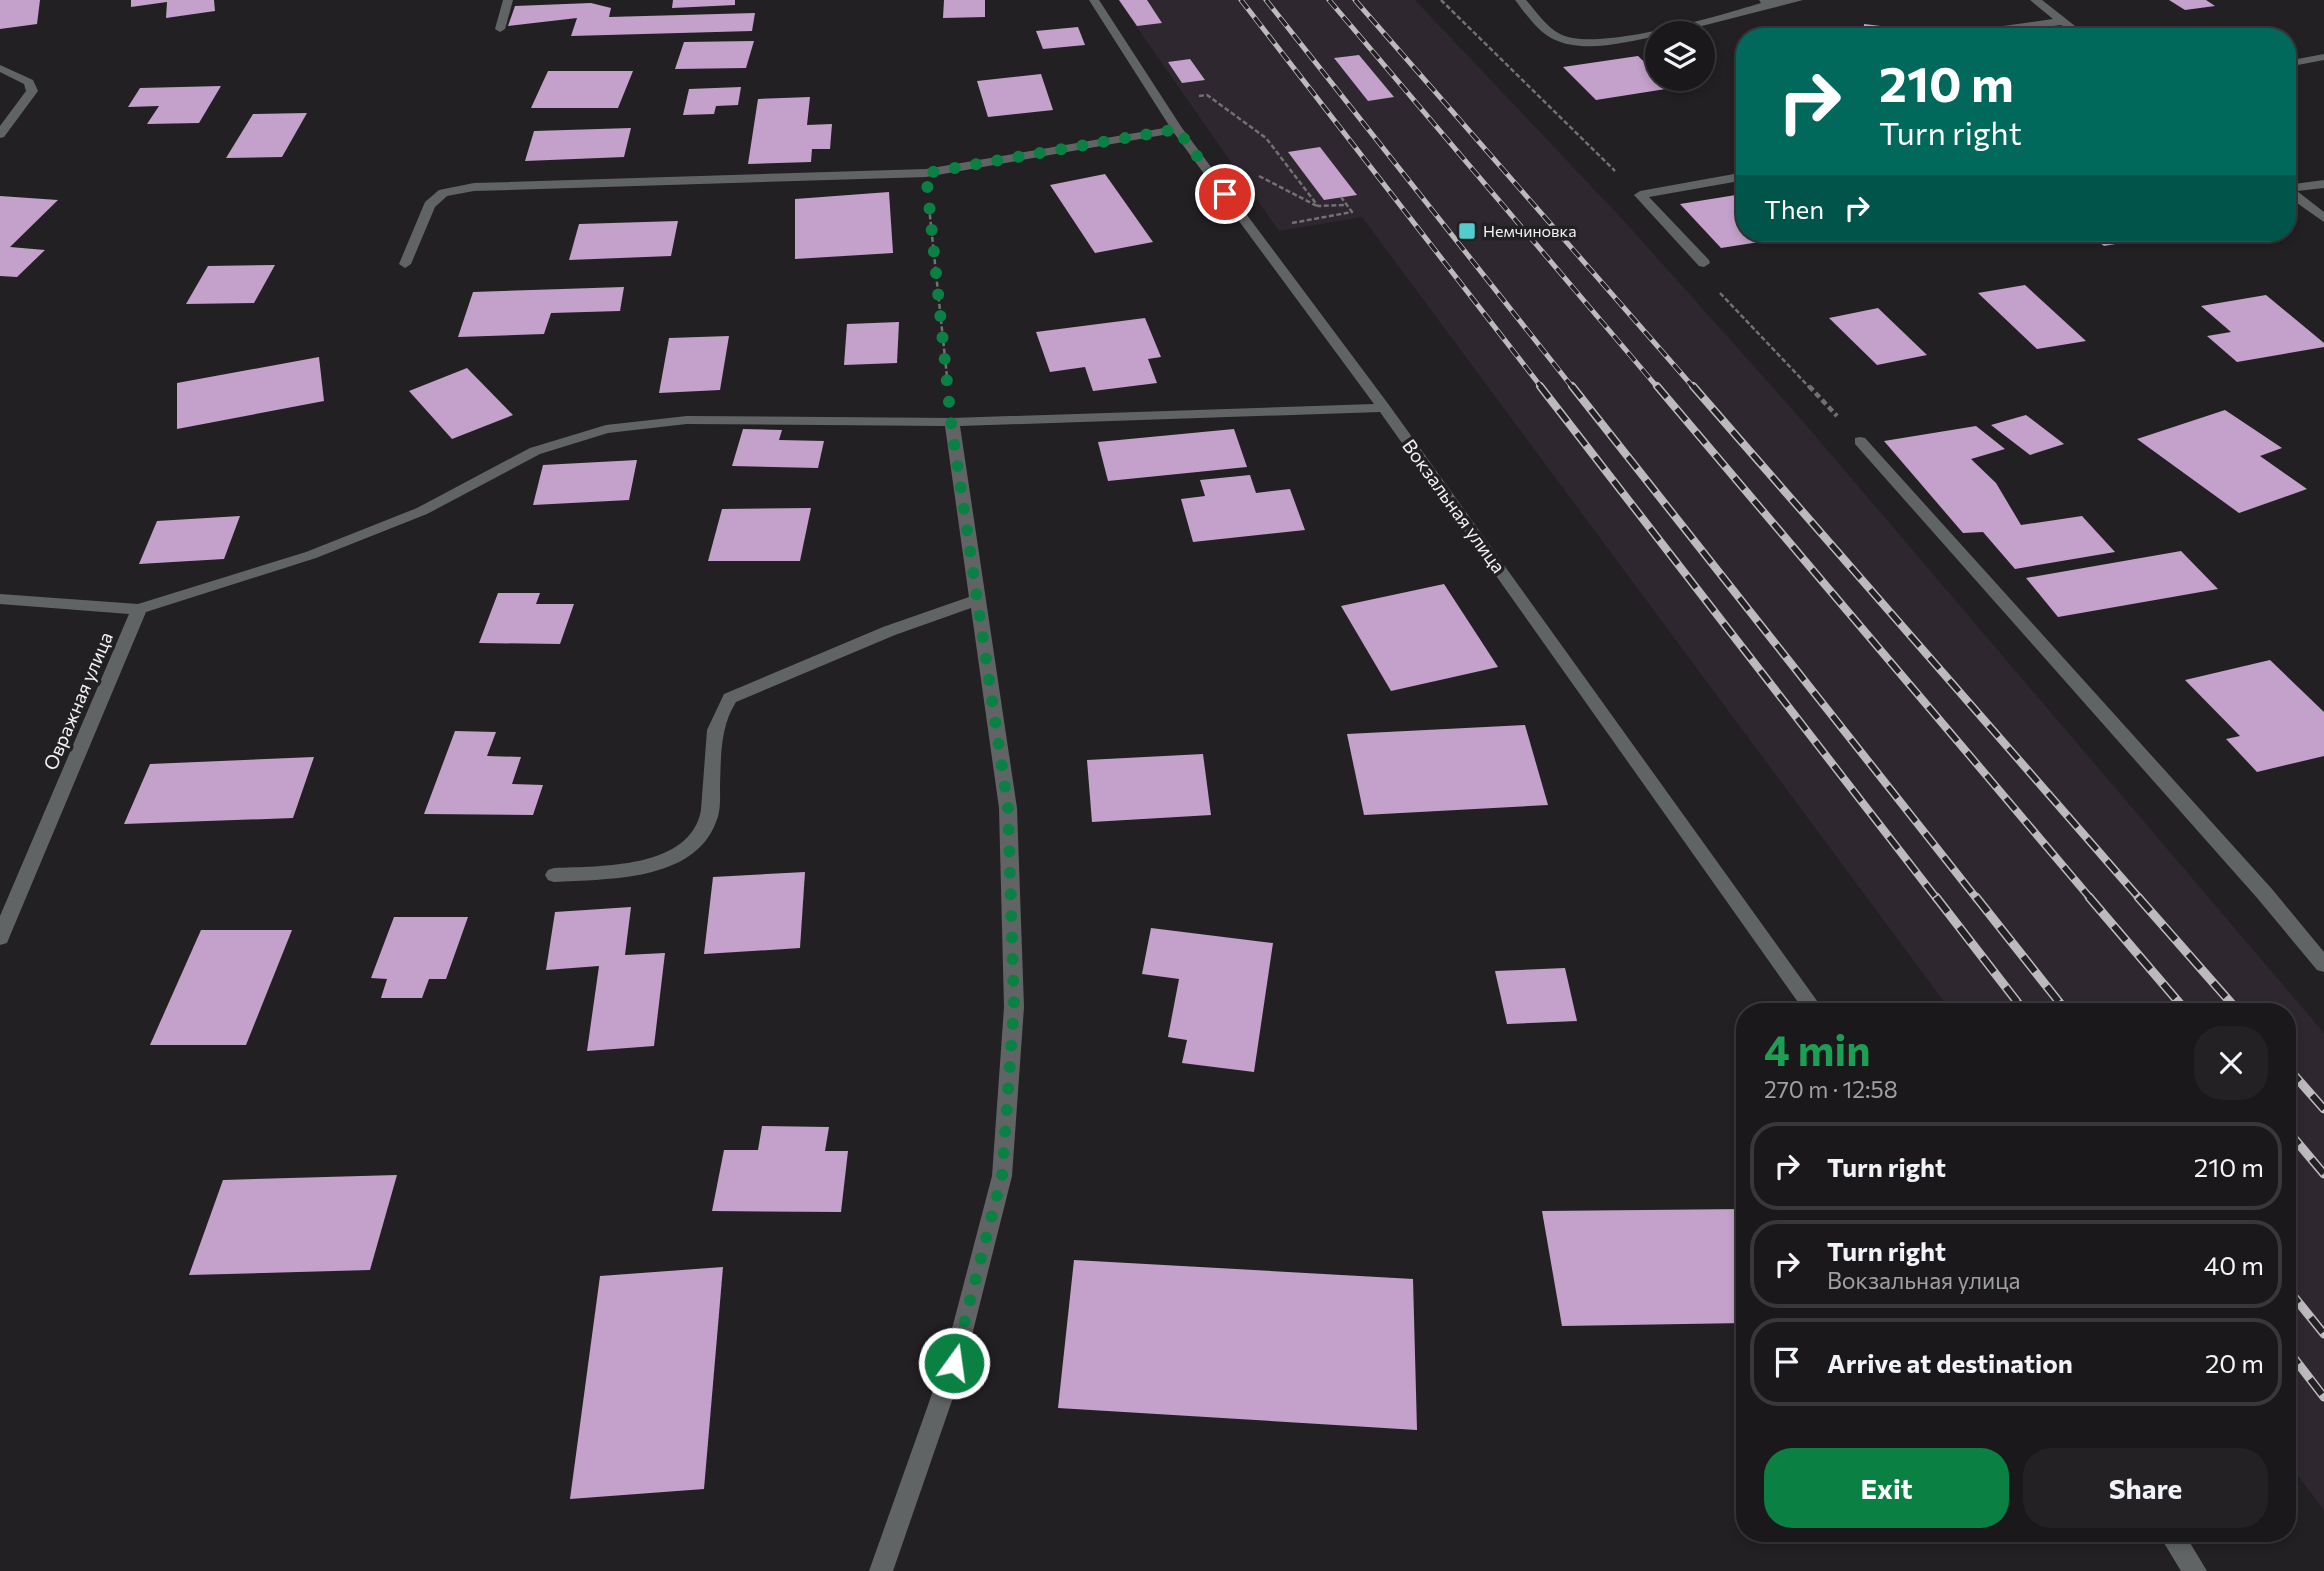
<!DOCTYPE html>
<html lang="en">
<head>
<meta charset="utf-8">
<style>
  :root { --surface:#1a181b; --page:#232124; --text:#f1f3f6; --muted:#9fa0a3; --line:#38373a; --accent:#0b8043 }
  body { margin:0; font-family:Commissioner,sans-serif; background:var(--page); color:var(--text); height:100vh; display:flex; flex-direction:column; font-size:26px; white-space:nowrap }
  * { box-sizing:border-box; margin:0 }
  p { font-size:23px; color:var(--muted) }
  .icon { flex:none; width:38px; height:38px; fill:none; stroke:currentColor; stroke-width:2; stroke-linecap:round; stroke-linejoin:round }
  .map { position:relative; flex:1; overflow:hidden }
  .panel { position:absolute; left:1736px; top:1003px; width:560px; height:539px; display:flex; flex-direction:column; background:var(--surface); border-radius:28px; box-shadow:0 4px 10px #0003,0 0 0 2px var(--line) }
  .panel>* { flex:none }
  .guide { position:absolute; left:1736px; top:28px; width:560px; height:214px; border-radius:28px; box-shadow:0 4px 10px #0003,0 0 0 2px var(--line); background:#00695c; color:#fff; overflow:hidden }
  .tools { position:absolute; left:1645px; top:21px; display:grid; gap:14px }
  .tools a { display:grid; place-items:center; width:70px; height:70px; border-radius:50%; background:var(--surface); box-shadow:0 4px 10px #0003,0 0 0 2px var(--line); font-size:35px }
  .pin { position:absolute; display:grid; place-items:center; width:60px; height:60px; color:#fff; margin:-30px; border:4px solid #fff; border-radius:50%; box-shadow:0 2px 7px #0007 }
  .me { position:absolute; width:77px; margin:-38px; rotate:14deg; stroke-linejoin:round; filter:drop-shadow(0 0 5px #0008) }
  .turn { display:flex; align-items:center; gap:24px; height:147px; padding:0 28px; font-size:32px }
  .turn .icon { width:91px; height:91px; stroke-width:2.5 }
  .turn b { display:block; font-size:49px; line-height:60px }
  .then { display:flex; align-items:center; height:66px; padding:0 28px; background:#0003; gap:14px; font-size:26px }
  .round { display:grid; place-items:center; flex:none; width:74px; height:74px; border-radius:28px; background:var(--page) }
  .overview { display:flex; align-items:center; justify-content:space-between; height:119px; padding:0 28px }
  h1 { font-size:42px; font-weight:700; line-height:52px; color:#1e9e55 }
  .button { display:flex; gap:14px; margin-top:auto; padding:14px 28px }
  .button a { flex:1; height:80px; border-radius:28px; background:var(--accent); color:#fff; font-size:28px; font-weight:700; line-height:80px; text-align:center }
  .button a+a { background:var(--page); color:var(--text) }
  ul { padding:0; list-style:none }
  li { display:flex; align-items:center; gap:21px; height:88px; margin:0 14px 10px; padding:0 14px; border:4px solid var(--line); border-radius:28px }
  li div { flex:1 }
  li b { display:block; font-size:26px }
  li em { font-style:normal }
  .map>svg:first-child { display:block }
</style>
</head>
<body>
<div class="map">
<svg width="2324" height="1571" viewBox="0 0 2324 1571">
  <rect width="100%" height="100%" fill="#232024"/>
  <path fill="#2e2730" d="M1118,0H1415L1624,221L1800,418L2324,1033V1510L2287,1461V1012L1951,1011L1362,217L1279,231Z"/>
  <g fill="#c3a1ca">
    <path d="M0,0H40L37,24L0,29Z"/>
    <path d="M131,0H214L215,11L166,18L167,2L131,7Z"/>
    <path d="M673,0H735V5L672,8Z"/>
    <path d="M944,0H985V17L943,18Z"/>
    <path d="M1119,0H1147L1162,23L1137,26Z"/>
    <path d="M2169,0H2206L2215,6L2185,10Z"/>
    <path d="M591,3L611,8L609,17L755,13L752,31L571,36L577,18L508,26L515,6Z"/>
    <path d="M1864,24L1956,35V37H1863Z"/>
    <path d="M1078,27L1085,45L1043,49L1036,31Z"/>
    <path d="M754,41L746,68L675,69L684,42Z"/>
    <path d="M1359,55L1394,97L1368,101L1334,58Z"/>
    <path d="M1638,56L1657,74V79H1663L1672,88L1596,100L1563,67Z"/>
    <path d="M1190,59L1205,80L1182,83L1168,62Z"/>
    <path d="M548,71H633L618,108H531Z"/>
    <path d="M1041,74L1053,110L988,117L977,81Z"/>
    <path d="M221,86L199,123L147,124L159,106L128,107L140,88Z"/>
    <path d="M741,87L738,105L716,106L714,114L683,115L689,89Z"/>
    <path d="M810,97L807,125L832,124L830,149H812L811,162L748,164L758,99Z"/>
    <path d="M307,113L282,157L226,158L253,114Z"/>
    <path d="M631,128L624,157L525,161L534,131Z"/>
    <path d="M1320,147L1357,195L1324,200L1288,152Z"/>
    <path d="M1105,174L1153,242L1095,253L1050,185Z"/>
    <path d="M889,192L893,253L795,259V199Z"/>
    <path d="M1742,194L1745,197V233H1779L1785,238L1721,248L1680,204Z"/>
    <path d="M0,196L58,200L10,247L45,250L17,277L0,276Z"/>
    <path d="M678,221L671,256L569,260L579,224Z"/>
    <path d="M2087,233H2172V234L2104,246Z"/>
    <path d="M275,265L254,303L186,304L208,266Z"/>
    <path d="M2025,285L2086,341L2037,349L1978,293Z"/>
    <path d="M624,287L620,311L551,313L544,334L458,337L473,292Z"/>
    <path d="M2266,295L2324,343V347L2237,362L2207,336L2231,332L2201,306Z"/>
    <path d="M1878,308L1927,355L1877,365L1829,318Z"/>
    <path d="M1145,318L1161,357L1148,359L1157,383L1093,391L1085,367L1050,372L1036,332Z"/>
    <path d="M899,322L897,363L844,365L847,324Z"/>
    <path d="M729,336L720,390L659,393L669,338Z"/>
    <path d="M319,357L324,401L177,429V383Z"/>
    <path d="M467,368L513,415L452,439L409,391Z"/>
    <path d="M2225,410L2282,448L2260,456L2307,489L2239,513L2137,439Z"/>
    <path d="M2026,415L2064,444L2030,455L1991,425Z"/>
    <path d="M1976,426L2005,449L1971,459L1996,483L2021,525L2082,516L2115,552L2015,569L1983,532L1963,533L1884,441Z"/>
    <path d="M743,429L782,430L779,440L824,441L818,468L732,466Z"/>
    <path d="M1234,429L1247,467L1108,481L1098,442Z"/>
    <path d="M637,460L629,500L533,505L543,465Z"/>
    <path d="M1250,475L1256,493L1290,489L1305,530L1193,542L1181,499L1205,496L1200,480Z"/>
    <path d="M811,508L800,561H708L722,509Z"/>
    <path d="M240,516L224,559L139,564L157,521Z"/>
    <path d="M2181,551L2218,589L2058,617L2026,578Z"/>
    <path d="M1444,584L1498,667L1391,691L1341,606Z"/>
    <path d="M498,593H540L536,604H574L560,644L479,643Z"/>
    <path d="M2270,660L2324,712V756L2257,772L2226,739L2240,736L2185,680Z"/>
    <path d="M1525,725L1548,805L1364,815L1347,734Z"/>
    <path d="M455,731L496,732L487,756L521,757L512,784L543,785L533,815L424,814Z"/>
    <path d="M1203,754L1211,815L1092,822L1087,760Z"/>
    <path d="M314,757L293,818L124,824L150,764Z"/>
    <path d="M805,872L800,948L704,954L713,877Z"/>
    <path d="M631,907L625,955L665,953L654,1046L587,1051L599,966L546,970L555,912Z"/>
    <path d="M394,917H468L446,979H429L422,998H381L387,979L371,978Z"/>
    <path d="M1151,928L1273,943L1254,1072L1182,1063L1187,1040L1168,1037L1179,979L1142,974Z"/>
    <path d="M201,930H292L246,1045H150Z"/>
    <path d="M1565,968L1577,1021L1507,1024L1495,971Z"/>
    <path d="M762,1126L829,1127L825,1151H848L841,1212L712,1211L724,1150H758Z"/>
    <path d="M397,1175L370,1270L189,1275L223,1180Z"/>
    <path d="M1745,1209V1323L1562,1326L1542,1211Z"/>
    <path d="M1074,1260L1413,1279L1417,1430L1058,1408Z"/>
    <path d="M723,1267L704,1489L570,1499L600,1276Z"/>
  </g>
  <g fill="none" stroke-linecap="round" stroke-linejoin="round">
    <g stroke="#737073" stroke-width="2.5" stroke-dasharray="5 2.5" stroke-linecap="butt">
      <path d="M1441,0L1615,171"/>
      <path d="M1199,96L1207,95L1266,138L1318,206L1346,205"/>
      <path d="M1259,176L1317,206"/>
      <path d="M929,207L948,386"/>
      <path d="M1292,223L1352,212L1341,197"/>
      <path d="M1720,293L1810,388"/>
    </g>
    <path stroke="#737073" stroke-width="4.5" stroke-dasharray="6 3.5" stroke-linecap="butt" d="M1809,386L1837,416"/>
    <g fill="#616464" fill-rule="evenodd">
      <path d="M503,0H513L505,29L500,32L495,29Z"/>
      <path d="M1089,0H1099L1182,128L1389,405L1825,1012H1805L1380,412L960,426L1017,808L1024,1007L1012,1176L965,1363L893,1571H869L943,1363L992,1176L1004,1007L999,808L971,608L895,635L736,702C720,727 721,757 720,785C720,797 721,811 716,822C694,882 606,879 554,882L548,880L545,875L548,870L554,868C600,866 691,869 701,810L707,730L724,694L883,627L969,597L945,426L687,424L608,433L540,454L427,514L316,558L146,612L9,938L7,943L0,945V916L129,614L0,604V594L138,604L306,552L417,508L530,448L606,425L687,416L952,418L1374,404L1174,133L926,177L474,191L447,196L435,207L411,264L405,268L399,264L425,202L439,190L474,183L926,169L1170,127Z"/>
      <path d="M1515,0H1526C1536,11 1546,27 1560,34C1595,53 1722,15 1761,3L1759,0H1803L1694,28L1657,33V36C1626,42 1583,54 1553,39C1538,32 1525,13 1515,0Z"/>
      <path d="M2030,0H2042L2089,37H2077L2061,25L1984,35L1985,37H1972L1969,33L1974,30L2053,19Z"/>
      <path d="M1808,27H1816L1817,37H1806Z"/>
      <path d="M2324,54V60L2287,67V61Z"/>
      <path d="M0,65L33,80L38,91L4,137L0,138V126L26,91L24,84L0,72Z"/>
      <path d="M1745,172V180L1649,197L1709,260L1710,263L1704,267L1699,266L1634,195L1640,191Z"/>
      <path d="M2324,180V188L2297,191L2324,212V222L2287,196V185Z"/>
      <path d="M1860,437L1865,438L2272,889L2324,952V972L2317,970L2258,899L1855,444V438Z"/>
      <path d="M2158,1533H2184L2207,1571H2181Z"/>
    </g>
    <defs>
      <g id="rail-far2">
        <path d="M1241,0L1542,388"/>
        <path d="M1266,0L1573,388"/>
        <path d="M1329,0L1658,388"/>
        <path d="M1355,0L1694,388"/>
      </g>
      <g id="rail-far1">
        <path d="M1540,386L1937,899"/>
        <path d="M1572,386L1977,899"/>
        <path d="M1657,386L2091,899"/>
        <path d="M1693,386L2140,899"/>
      </g>
      <g id="rail">
        <path d="M1936,897L2025,1012"/>
        <path d="M1976,897L2067,1012"/>
        <path d="M2089,897L2187,1012"/>
        <path d="M2138,897L2239,1012"/>
        <path d="M2287,1067L2324,1109"/>
        <path d="M2287,1130L2324,1174"/>
        <path d="M2287,1288L2324,1334"/>
        <path d="M2287,1349L2324,1397"/>
      </g>
    </defs>
    <use href="#rail-far2" stroke="#bcbabd" stroke-width="5"/>
    <use href="#rail-far1" stroke="#bcbabd" stroke-width="8"/>
    <use href="#rail" stroke="#bcbabd" stroke-width="9"/>
    <use href="#rail-far2" stroke="#232024" stroke-width="3.5" stroke-dasharray="11" stroke-linecap="butt"/>
    <use href="#rail-far1" stroke="#232024" stroke-width="5" stroke-dasharray="15" stroke-linecap="butt"/>
    <use href="#rail" stroke="#232024" stroke-width="6" stroke-dasharray="19" stroke-linecap="butt"/>
  </g>
  <g fill="none" stroke-linecap="round" stroke-linejoin="round">
    <path stroke="#0b8043" stroke-width="12" stroke-dasharray="0 21.6" d="M954,1363L1002,1176L1014,1007L1008,808L951,422L926,173L1177,129L1225,194"/>
  </g>
  <rect fill="#52cdcc" stroke="#232024" stroke-width="2.5" x="1458" y="222" width="18" height="18" rx="3.5"/>
  <g text-anchor="middle" stroke-width="7" stroke-linejoin="round" paint-order="stroke">
    <g font-size="16" fill="#f3f1f3" stroke="#232024" text-anchor="start">
      <text x="1483" y="237">Немчиновка</text>
    </g>
    <g font-size="19" fill="#f3f1f3" stroke="#232024">
      <text transform="translate(1454 506) rotate(54)" y="7">Вокзальная улица</text>
      <text transform="translate(78 701) rotate(-67)" y="7">Овражная улица</text>
    </g>
  </g>
</svg>
<div class="tools">
<a><svg class="icon" aria-label="layers" viewBox="0 0 24 24"><path d="M12 4l9 5-9 5-9-5zM3 14l9 5 9-5"/></svg></a>
</div>
<div class="pin" style="left:1225px;top:194px;background:#d93025"><svg class="icon" aria-label="arrive" viewBox="0 0 24 24"><path d="M6 21V4h12l-3 4 3 4H6"/></svg></div>
<svg class="me" style="left:954px;top:1363px" viewBox="-20 -20 40 40"><circle r="17" fill="#0b8043" stroke="#fff" stroke-width="3"/><path d="M0-11L8 9 0 5-8 9z" fill="#fff"/></svg>
<div class="guide">
<div class="turn"><svg class="icon" aria-label="right" viewBox="0 0 24 24"><path d="M7 20v-9h11M14 6l5 5-5 5"/></svg><div><b>210 m</b>Turn right</div></div>
<div class="then">Then<svg class="icon" aria-label="right" viewBox="0 0 24 24"><path d="M7 20v-9h11M14 6l5 5-5 5"/></svg></div>
</div>
<section class="panel">
<div class="overview"><div><h1>4 min</h1><p>270 m · 12:58</p></div><a class="round"><svg class="icon" aria-label="close" viewBox="0 0 24 24"><path d="M6 6l12 12M18 6L6 18"/></svg></a></div>
<ul>
<li><svg class="icon" aria-label="right" viewBox="0 0 24 24"><path d="M7 20v-9h11M14 6l5 5-5 5"/></svg><div><b>Turn right</b></div><em>210 m</em></li>
<li><svg class="icon" aria-label="right" viewBox="0 0 24 24"><path d="M7 20v-9h11M14 6l5 5-5 5"/></svg><div><b>Turn right</b><p>Вокзальная улица</p></div><em>40 m</em></li>
<li><svg class="icon" aria-label="arrive" viewBox="0 0 24 24"><path d="M6 21V4h12l-3 4 3 4H6"/></svg><div><b>Arrive at destination</b></div><em>20 m</em></li>
</ul>
<div class="button"><a>Exit</a><a>Share</a></div>
</section>
</div>
</body>
</html>
